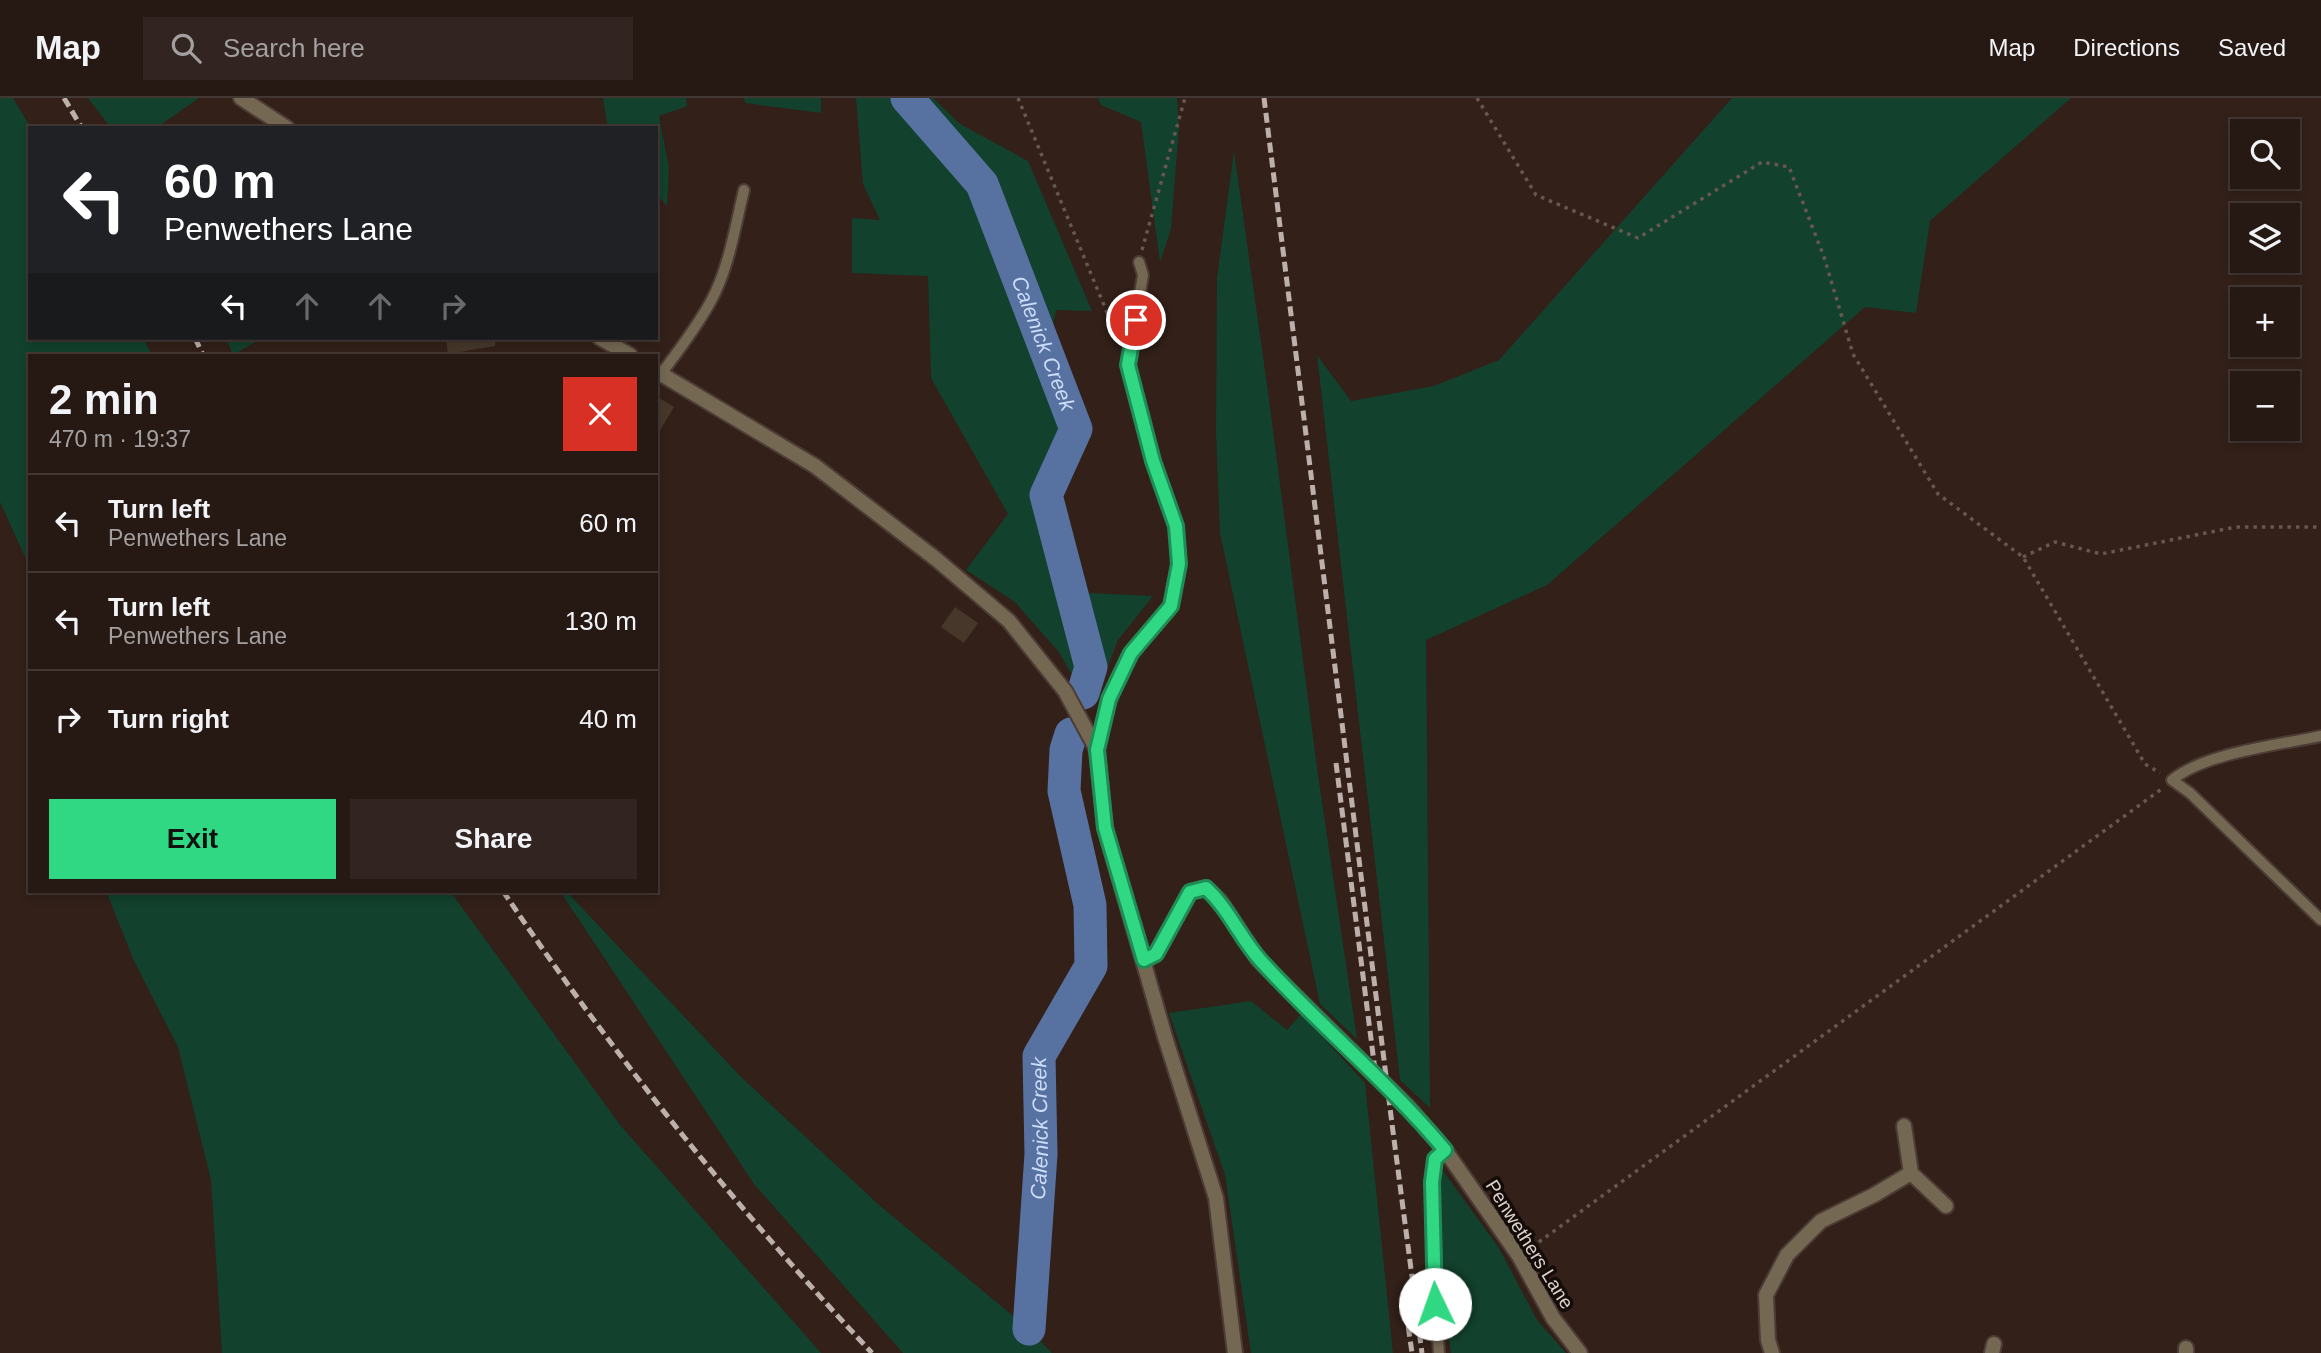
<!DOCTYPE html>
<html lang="en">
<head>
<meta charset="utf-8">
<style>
  :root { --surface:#261813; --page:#322521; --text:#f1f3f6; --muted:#a4a0a0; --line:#423733; --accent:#30d883 }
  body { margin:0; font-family:Helvetica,sans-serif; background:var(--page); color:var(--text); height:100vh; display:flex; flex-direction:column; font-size:26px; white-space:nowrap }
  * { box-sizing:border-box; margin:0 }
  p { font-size:23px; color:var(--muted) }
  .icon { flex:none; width:38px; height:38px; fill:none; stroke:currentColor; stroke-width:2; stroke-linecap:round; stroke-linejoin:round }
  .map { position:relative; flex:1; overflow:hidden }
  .side { position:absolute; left:28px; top:256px; width:630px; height:539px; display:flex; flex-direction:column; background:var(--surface); border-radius:0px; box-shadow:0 4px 10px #0003,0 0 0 2px var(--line) }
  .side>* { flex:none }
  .hud { position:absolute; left:28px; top:28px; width:630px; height:214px; border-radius:0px; box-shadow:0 4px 10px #0003,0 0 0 2px var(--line); background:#202124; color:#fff; overflow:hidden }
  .controls { position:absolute; left:2230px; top:21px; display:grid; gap:14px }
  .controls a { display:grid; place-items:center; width:70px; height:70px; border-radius:0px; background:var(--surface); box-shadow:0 4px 10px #0003,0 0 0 2px var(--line); font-size:35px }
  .pin { position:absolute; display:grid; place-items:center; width:60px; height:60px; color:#fff; margin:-30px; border:4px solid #fff; border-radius:50%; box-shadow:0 2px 7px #0007 }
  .me { position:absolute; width:77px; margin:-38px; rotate:357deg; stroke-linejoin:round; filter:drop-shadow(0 0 5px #0008) }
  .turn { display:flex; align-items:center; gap:24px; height:147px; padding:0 21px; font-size:32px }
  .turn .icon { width:91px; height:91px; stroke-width:2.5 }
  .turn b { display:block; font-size:49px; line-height:60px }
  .lanes { display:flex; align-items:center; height:66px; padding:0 21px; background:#0003; justify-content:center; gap:35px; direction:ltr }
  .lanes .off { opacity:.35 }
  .round { display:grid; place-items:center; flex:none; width:74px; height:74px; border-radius:0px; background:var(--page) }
  .head { display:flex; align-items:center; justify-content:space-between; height:119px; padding:0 21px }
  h1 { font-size:42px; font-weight:700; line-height:52px }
  .cta { display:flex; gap:14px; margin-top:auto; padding:14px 21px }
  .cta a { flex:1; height:80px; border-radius:0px; background:var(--accent); color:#111; font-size:28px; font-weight:700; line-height:80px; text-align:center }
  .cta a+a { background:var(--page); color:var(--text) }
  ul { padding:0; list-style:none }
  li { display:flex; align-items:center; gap:21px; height:98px; padding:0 21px; border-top:2px solid var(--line) }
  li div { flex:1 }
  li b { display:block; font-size:26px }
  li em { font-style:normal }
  header { display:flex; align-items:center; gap:42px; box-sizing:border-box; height:98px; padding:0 35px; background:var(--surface); border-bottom:2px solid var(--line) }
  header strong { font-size:33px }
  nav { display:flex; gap:38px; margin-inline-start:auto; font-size:24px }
  .search { width:490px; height:63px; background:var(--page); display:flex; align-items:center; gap:18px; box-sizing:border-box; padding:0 24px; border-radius:0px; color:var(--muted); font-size:26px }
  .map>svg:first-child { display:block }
</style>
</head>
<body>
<header>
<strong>Map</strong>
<div class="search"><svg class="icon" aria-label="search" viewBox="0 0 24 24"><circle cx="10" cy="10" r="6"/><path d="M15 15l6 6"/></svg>Search here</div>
<nav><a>Map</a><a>Directions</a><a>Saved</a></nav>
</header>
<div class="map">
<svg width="2321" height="1255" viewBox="0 0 2321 1255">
  <rect width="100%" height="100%" fill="#322019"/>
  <g fill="#12412d">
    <path d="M0,0H13L31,30L30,240H143L152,257H30V470L0,404Z"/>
    <path d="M88,0H199L156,30H111Z"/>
    <path d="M603,0H686L687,8L659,18L669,70L667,108L656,95V30H608Z"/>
    <path d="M743,0H821V15L746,5Z"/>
    <path d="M856,0H933L960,26L1028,63L1092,213L1056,212L1052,231L1085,317L1070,359L1062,401L1088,495L1153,498L1118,542L1095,602L1083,595L1058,553L1015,504L966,472L1008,416L931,280L928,178L852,175V120L880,122L863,86Z"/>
    <path d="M1098,0H1177L1179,30L1171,131L1160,164L1141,24L1101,7Z"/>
    <path d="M1732,0H2071L1930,123L1916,215L1865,209L1547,487L1426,542L1430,1010L1400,982L1317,257L1351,303L1434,288L1499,262Z"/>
    <path d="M1234,53L1268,294L1318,677L1357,941L1320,906L1220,435L1216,335L1217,180Z"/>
    <path d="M226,240H262L233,257Z"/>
    <path d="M106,793H450L620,1027L821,1255H222L211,1082L178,949L134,863Z"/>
    <path d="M560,793H566L741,979L879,1107L1029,1231L1052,1255H903L754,1086Z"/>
    <path d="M1251,903L1287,932L1301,916L1365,985L1393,1255H1251L1225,1077L1169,915Z"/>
    <path d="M1441,1070L1499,1150L1537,1222L1566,1255H1451C1443,1197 1430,1127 1441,1070Z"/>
  </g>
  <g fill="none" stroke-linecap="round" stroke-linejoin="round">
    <g stroke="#5772a0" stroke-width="33">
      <path id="s1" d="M907,0L982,86L1076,331L1046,397L1091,569L1083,595"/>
      <path id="s2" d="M1029,1231L1041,1056L1039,958L1091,868L1090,807L1064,693L1066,652L1071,636"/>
    </g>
  </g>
  <g fill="#46372a">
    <path d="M1127,200L1130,207L1125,231L1114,206Z"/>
    <path d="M446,240H495V248L448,256Z"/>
    <path d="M656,298L674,309L656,339Z"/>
    <path d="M955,509L978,525L964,545L941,529Z"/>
  </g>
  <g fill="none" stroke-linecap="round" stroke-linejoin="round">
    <defs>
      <g id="lane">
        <path d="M661,276C679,252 697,229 711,203C729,170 735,129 744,92"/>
        <path d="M2321,638C2278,647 2205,655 2172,682L2190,695L2321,822"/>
        <path d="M1097,652L1109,601L1131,555L1171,508L1179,466L1176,428L1153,363L1128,267L1143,177L1139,164"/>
        <path d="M1439,1255L1434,1182L1432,1084L1435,1061L1445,1052"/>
      </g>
      <g id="street">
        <path d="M241,0L287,30"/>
        <path d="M600,240L630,257"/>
        <path d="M656,273L815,368L936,461L1009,523L1065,593L1097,652L1105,730L1165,939L1216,1100L1235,1255"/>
        <path d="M1144,862L1156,856L1190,794L1206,790L1220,803L1258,861L1410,1011L1445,1052L1519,1158L1553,1220L1580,1255"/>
        <path d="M1904,1028L1911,1075L1946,1108"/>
        <path d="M2186,1250V1255"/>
        <path d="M1772,1255L1768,1242L1766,1197L1787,1157L1821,1123L1874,1097L1911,1075"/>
        <path d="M1992,1255L1994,1246"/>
      </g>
    </defs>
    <use href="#lane" stroke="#4d3c35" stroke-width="14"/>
    <use href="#street" stroke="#4d3c35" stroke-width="18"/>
    <g stroke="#675751" stroke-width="3.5" stroke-dasharray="3.5 5" stroke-linecap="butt">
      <path d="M1018,0L1118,241"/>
      <path d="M1477,0L1536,97L1638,140L1762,64L1789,69L1824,159L1853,256L1938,396L2023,459L2145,666L2160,675"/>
      <path d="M1142,152L1185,0"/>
      <path d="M2023,459L2055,444L2101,456L2236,429H2321"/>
      <path d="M1532,1149L2163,690"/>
    </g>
    <use href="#lane" stroke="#746853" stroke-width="10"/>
    <use href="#street" stroke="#746853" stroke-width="14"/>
    <g stroke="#bdb0ab" stroke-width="5" stroke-dasharray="10 5" stroke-linecap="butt">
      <path d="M64,0L82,30"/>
      <path d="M1264,0L1392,1026L1422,1255"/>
      <path d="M195,240L203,257"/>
      <path d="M1336,665L1377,988"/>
      <path d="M503,793C613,957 737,1111 872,1255"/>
      <path d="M1404,1199L1412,1255"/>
    </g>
  </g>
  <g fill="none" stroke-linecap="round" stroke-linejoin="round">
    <defs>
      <path id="route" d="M1136,222L1128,267L1153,363L1176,428L1179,466L1171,508L1131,555L1109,601L1097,652L1105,730L1144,862L1156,856L1190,794L1206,790C1229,811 1240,840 1261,863C1320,928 1388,984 1445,1052L1435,1061L1432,1084L1435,1206"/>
    </defs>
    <use href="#route" stroke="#1f8c55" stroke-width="18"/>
    <use href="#route" stroke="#30d883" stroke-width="12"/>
  </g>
  <g text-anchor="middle" stroke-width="7" stroke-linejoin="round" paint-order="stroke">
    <g font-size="19" fill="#dcd0cb" stroke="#140c09">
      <text transform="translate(1530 1146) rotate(58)" y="7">Penwethers Lane</text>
    </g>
    <g font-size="21" font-style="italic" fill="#ccddf9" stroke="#140c09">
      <text dy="7" stroke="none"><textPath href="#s1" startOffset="285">Calenick Creek</textPath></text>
      <text dy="7" stroke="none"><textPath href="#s2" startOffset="201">Calenick Creek</textPath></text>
    </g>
  </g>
</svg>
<div class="controls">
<a><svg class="icon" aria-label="search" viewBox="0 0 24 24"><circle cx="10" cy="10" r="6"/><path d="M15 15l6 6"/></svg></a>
<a><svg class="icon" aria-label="layers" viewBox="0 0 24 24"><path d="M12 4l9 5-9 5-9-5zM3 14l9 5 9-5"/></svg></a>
<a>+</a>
<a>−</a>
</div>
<div class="pin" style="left:1136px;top:222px;background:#d93025"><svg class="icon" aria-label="arrive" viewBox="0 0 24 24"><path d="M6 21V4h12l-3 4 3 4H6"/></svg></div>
<svg class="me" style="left:1435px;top:1206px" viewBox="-20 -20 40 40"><circle r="19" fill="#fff"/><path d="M0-13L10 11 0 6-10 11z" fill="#30d883"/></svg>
<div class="hud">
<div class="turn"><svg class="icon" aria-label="left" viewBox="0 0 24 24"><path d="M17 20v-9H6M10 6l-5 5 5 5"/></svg><div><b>60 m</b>Penwethers Lane</div></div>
<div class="lanes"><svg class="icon" aria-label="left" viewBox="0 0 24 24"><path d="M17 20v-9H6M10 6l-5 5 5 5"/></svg><svg class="icon off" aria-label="ahead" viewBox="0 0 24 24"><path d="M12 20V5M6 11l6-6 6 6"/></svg><svg class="icon off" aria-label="ahead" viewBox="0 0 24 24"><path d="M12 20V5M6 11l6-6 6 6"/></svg><svg class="icon off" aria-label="right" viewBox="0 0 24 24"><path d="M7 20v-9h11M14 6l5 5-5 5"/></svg></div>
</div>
<section class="side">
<div class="head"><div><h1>2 min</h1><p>470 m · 19:37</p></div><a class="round" style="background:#d93025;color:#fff"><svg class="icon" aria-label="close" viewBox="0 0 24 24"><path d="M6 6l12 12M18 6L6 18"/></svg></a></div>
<ul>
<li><svg class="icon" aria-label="left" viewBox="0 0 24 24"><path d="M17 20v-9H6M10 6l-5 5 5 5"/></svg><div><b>Turn left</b><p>Penwethers Lane</p></div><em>60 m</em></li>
<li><svg class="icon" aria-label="left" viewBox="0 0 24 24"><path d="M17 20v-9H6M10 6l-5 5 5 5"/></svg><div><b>Turn left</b><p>Penwethers Lane</p></div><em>130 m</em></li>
<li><svg class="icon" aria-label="right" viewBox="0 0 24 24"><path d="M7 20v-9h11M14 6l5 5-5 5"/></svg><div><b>Turn right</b></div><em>40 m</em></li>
</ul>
<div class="cta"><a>Exit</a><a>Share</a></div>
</section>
</div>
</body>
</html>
